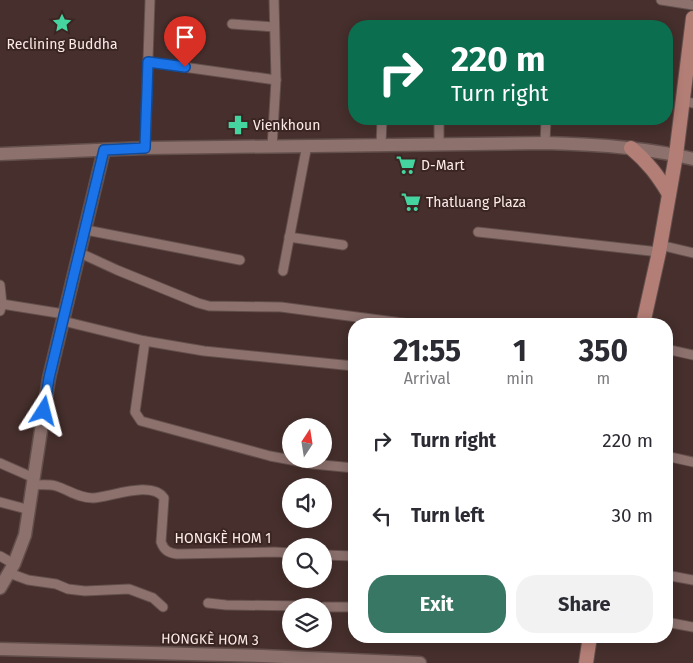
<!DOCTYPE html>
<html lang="en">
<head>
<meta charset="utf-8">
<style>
  :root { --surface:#fff; --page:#f2f2f3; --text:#2b2b33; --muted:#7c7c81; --accent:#377764 }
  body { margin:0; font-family:"Fira Sans",sans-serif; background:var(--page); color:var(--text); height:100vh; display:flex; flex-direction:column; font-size:19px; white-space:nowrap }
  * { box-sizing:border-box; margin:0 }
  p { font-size:16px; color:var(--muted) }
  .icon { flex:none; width:28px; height:28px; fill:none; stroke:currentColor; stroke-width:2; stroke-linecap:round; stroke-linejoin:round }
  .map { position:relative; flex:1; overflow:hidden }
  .sheet { position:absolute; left:348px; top:318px; width:325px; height:325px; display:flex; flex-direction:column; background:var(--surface); border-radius:20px; box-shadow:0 2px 12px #0003 }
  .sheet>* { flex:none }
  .hud { position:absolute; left:348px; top:20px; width:325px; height:105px; border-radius:20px; box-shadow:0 2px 12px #0003; background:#0b6e4f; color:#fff; overflow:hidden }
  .needle { width:32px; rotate:12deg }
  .tools { position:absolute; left:282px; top:418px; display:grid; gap:10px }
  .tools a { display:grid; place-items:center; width:50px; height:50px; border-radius:50%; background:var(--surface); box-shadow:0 2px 12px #0003; font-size:25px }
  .pin { position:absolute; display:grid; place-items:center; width:42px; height:42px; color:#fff; margin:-51px -21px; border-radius:50% 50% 50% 0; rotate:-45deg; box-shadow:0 0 5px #0007 }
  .pin .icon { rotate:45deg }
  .me { position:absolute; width:55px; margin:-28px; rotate:9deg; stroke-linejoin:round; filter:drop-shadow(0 0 4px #0008) }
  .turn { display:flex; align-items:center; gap:18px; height:105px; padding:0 20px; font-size:22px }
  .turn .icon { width:65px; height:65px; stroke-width:2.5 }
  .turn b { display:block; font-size:35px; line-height:42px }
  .eta { display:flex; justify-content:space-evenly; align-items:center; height:85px; text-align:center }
  .eta b { font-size:30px; font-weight:700; line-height:35px }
  .cta { display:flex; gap:10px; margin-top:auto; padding:10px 20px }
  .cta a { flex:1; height:58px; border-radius:20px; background:var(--accent); color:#fff; font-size:20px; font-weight:700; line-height:58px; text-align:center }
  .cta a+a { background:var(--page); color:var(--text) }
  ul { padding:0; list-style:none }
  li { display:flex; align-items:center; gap:15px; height:75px; padding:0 20px }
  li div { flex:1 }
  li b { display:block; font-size:19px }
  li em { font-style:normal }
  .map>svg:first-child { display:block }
</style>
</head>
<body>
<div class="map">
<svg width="693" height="663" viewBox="0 0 693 663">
  <rect width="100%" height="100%" fill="#462f2c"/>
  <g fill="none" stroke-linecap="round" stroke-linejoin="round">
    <defs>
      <g id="street">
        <path d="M661,0L693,5"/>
        <path d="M232,24L274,27"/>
        <path d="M148,62L276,80"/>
        <path d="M682,101L693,103"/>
        <path d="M439,119V144"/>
        <path d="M545,143L546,119"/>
        <path d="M381,144L382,119"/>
        <path d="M272,147L276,80L274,0"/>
        <path d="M145,148L150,0"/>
        <path d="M86,230L240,260"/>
        <path d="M478,232L659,252"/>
        <path d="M289,237L343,245"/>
        <path d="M660,245L693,253"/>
        <path d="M80,253L117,270L198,303L209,306L281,307L410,324"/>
        <path d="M283,271L307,145"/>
        <path d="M0,285L2,304L0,311"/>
        <path d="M2,304L64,314"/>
        <path d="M63,321L145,341L204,351L354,366"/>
        <path d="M145,341L135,412L141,421L270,456L313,464L354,468"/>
        <path d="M666,349L693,355"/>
        <path d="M666,456L693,462"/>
        <path d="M0,463L34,478"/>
        <path d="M33,485C41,485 49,484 56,486C69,490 78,498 93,498C111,497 152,480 164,498L161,542C164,550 168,553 177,554L275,552L291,553"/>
        <path d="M0,502L30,510"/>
        <path d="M324,555L354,556"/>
        <path d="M0,556L14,564"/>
        <path d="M9,573L28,580L56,584L68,589L85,591L129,589L153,598L163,607"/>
        <path d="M666,575L693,580"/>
        <path d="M208,603L226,605L303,606"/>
        <path d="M324,607H354"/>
        <path d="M666,622L693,627"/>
      </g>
      <g id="secondary">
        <path d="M0,154L145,148L545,143C594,144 645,147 693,159"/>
        <path d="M0,588L14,564L25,535L49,378L104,150"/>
        <path d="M0,649L262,656L420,663"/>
      </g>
      <g id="primary">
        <path d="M631,148C648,162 658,176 669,194"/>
        <path d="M643,324L659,252L676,155L693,18"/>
        <path d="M586,663L590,636"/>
      </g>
    </defs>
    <use href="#street" stroke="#624e4b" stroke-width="11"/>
    <use href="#secondary" stroke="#624e4b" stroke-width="15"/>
    <use href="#primary" stroke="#624e4b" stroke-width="16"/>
    <use href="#street" stroke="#8c716d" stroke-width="9"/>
    <use href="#secondary" stroke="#8c716d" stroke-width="12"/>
    <use href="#primary" stroke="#b37e75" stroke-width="14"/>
  </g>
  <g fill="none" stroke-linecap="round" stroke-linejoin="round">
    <defs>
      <path id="route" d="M44,411L49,378L104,150L145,148L148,62L185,67"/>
    </defs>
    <use href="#route" stroke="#114b97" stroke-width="12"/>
    <use href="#route" stroke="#1a73e8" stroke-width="9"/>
  </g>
  <defs>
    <symbol id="sight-bare" viewBox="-9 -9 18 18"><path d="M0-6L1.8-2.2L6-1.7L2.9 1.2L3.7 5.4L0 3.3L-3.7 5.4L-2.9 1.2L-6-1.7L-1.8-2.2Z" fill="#45d49f" stroke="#3b2522" stroke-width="2.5" paint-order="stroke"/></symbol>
    <symbol id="pharmacy-bare" viewBox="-9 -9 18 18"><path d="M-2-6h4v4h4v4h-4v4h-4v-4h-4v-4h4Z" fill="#45d49f" stroke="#3b2522" stroke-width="2.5" paint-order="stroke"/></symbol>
    <symbol id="supermarket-bare" viewBox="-9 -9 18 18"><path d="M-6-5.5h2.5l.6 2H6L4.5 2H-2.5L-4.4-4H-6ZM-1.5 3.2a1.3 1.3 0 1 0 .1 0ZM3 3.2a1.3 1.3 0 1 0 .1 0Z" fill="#45d49f" stroke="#3b2522" stroke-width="2.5" paint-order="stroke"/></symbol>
  </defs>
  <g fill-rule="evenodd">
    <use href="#sight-bare" x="48" y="9" width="28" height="28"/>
    <use href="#pharmacy-bare" x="224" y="111" width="28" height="28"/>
    <use href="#supermarket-bare" x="392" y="151" width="28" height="28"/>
    <use href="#supermarket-bare" x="397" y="188" width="28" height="28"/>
  </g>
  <g text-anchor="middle" stroke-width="4" stroke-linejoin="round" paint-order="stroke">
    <g font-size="14" fill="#fbebe9" stroke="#3b2522" text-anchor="start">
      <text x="62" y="49" text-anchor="middle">Reclining Buddha</text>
      <text x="253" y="130">Vienkhoun</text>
      <text x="421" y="170">D-Mart</text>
      <text x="426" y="207">Thatluang Plaza</text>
    </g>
    <g font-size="14" fill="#fbebe9" stroke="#3b2522">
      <text x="223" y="543">HONGKÈ HOM 1</text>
      <text transform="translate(210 639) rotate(1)" y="5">HONGKÈ HOM 3</text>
    </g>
  </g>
</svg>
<div class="tools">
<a><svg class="needle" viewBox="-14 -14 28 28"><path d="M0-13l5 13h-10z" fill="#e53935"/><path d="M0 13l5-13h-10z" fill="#7c7c81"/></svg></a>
<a><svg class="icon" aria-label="sound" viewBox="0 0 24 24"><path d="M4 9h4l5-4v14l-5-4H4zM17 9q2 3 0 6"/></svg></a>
<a><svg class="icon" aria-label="search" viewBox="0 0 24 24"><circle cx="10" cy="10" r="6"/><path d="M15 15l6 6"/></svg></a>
<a><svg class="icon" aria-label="layers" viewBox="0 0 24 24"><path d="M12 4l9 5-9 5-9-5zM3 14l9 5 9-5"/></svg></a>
</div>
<div class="pin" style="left:185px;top:67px;background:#d93025"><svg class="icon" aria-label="arrive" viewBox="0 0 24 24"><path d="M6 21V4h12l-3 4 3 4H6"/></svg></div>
<svg class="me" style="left:44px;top:411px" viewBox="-20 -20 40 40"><path d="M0-17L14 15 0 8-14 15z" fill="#1a73e8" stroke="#fff" stroke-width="4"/></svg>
<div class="hud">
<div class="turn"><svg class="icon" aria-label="right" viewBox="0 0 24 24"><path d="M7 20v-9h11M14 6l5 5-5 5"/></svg><div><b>220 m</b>Turn right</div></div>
</div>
<section class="sheet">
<div class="eta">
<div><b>21:55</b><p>Arrival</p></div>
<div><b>1</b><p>min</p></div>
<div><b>350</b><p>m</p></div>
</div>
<ul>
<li><svg class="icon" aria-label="right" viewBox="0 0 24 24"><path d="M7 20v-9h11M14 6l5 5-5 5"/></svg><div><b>Turn right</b></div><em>220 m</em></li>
<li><svg class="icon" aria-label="left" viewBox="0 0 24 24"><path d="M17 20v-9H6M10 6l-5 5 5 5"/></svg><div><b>Turn left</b></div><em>30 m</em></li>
</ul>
<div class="cta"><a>Exit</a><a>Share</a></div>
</section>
</div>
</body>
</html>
